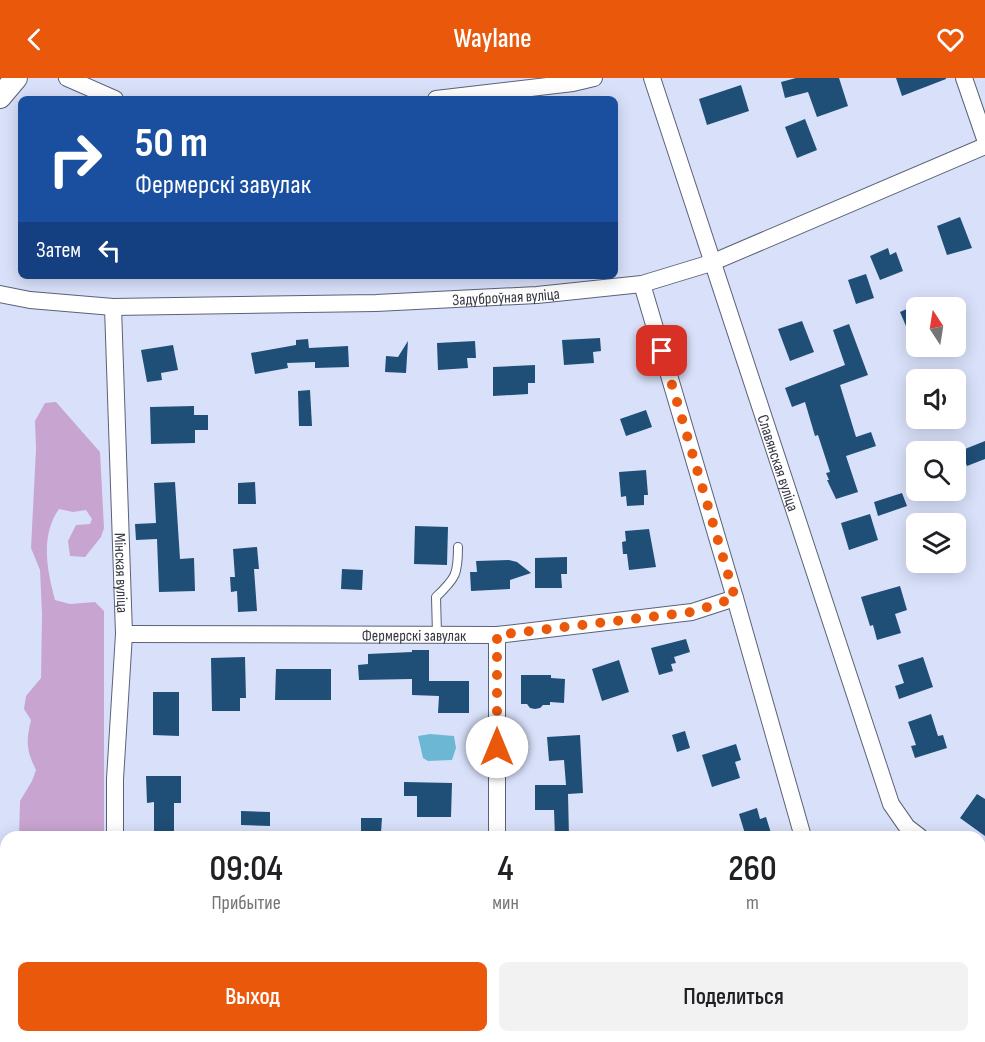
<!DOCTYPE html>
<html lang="ru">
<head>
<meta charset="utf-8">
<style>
  :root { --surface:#fff; --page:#f2f2f2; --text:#202124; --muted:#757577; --accent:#ea580c }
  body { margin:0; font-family:"Sofia Sans Condensed",sans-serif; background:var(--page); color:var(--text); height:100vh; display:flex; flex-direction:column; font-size:22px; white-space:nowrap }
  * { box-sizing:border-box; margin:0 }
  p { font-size:20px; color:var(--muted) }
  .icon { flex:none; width:33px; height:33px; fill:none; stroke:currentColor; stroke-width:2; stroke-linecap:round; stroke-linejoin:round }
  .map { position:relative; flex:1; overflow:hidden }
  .details { position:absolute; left:0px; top:753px; width:986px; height:212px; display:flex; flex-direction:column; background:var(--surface); border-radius:18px 18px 0 0; box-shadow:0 3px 15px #0003 }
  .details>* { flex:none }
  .guide { position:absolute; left:18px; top:18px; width:600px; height:183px; border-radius:9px; box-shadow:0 3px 15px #0003; background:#1a4fa0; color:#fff; overflow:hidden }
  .needle { width:39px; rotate:348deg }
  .buttons { position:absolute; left:906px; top:219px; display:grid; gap:12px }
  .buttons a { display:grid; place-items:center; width:60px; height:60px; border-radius:9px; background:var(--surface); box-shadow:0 3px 15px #0003; font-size:30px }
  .pin { position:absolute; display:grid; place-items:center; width:51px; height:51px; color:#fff; margin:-26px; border-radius:12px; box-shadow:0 3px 9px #0006 }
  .me { position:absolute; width:66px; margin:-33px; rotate:0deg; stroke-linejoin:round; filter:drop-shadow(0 0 4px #0008) }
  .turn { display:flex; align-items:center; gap:21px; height:126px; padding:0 18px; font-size:27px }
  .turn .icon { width:78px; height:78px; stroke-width:2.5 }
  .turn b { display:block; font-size:42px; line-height:51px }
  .then { display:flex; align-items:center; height:57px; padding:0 18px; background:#0003; gap:12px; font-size:22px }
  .eta { display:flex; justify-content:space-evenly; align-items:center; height:102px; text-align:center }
  .eta b { font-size:36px; font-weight:600; line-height:42px }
  .action { display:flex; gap:12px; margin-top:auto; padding:12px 18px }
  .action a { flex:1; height:69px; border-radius:9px; background:var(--accent); color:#fff; font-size:24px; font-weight:600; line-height:69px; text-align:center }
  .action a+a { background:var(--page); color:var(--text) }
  header { display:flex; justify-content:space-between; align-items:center; height:78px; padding:0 18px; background:var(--accent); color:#fff; font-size:27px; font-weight:600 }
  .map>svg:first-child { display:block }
</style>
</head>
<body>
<header><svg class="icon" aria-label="back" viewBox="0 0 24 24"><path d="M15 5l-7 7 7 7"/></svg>Waylane<svg class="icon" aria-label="heart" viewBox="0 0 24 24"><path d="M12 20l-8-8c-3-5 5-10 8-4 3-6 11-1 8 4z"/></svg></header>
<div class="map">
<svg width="985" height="964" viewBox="0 0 985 964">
  <rect width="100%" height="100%" fill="#d9e1fa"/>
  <g fill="#c8a5d1">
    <path d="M56,324L100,374L104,450L101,459L85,479L70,478L68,463L76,447L90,446L92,441L86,432L73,434L59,431C40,458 47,492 55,522L70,526L95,524L104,533V759H19L20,723L32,703L36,692C26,672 26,663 31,642L24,631L26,618L41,600L42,536L40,492L31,470L36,371L35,343L45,325Z"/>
    <path d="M76,959H118L119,964H76Z"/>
  </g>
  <path fill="#6cb8d4" d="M430,656L454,658L456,670L452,682L428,683L423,680L418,658Z"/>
  <g fill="#1f4e77">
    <path d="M796,0H839L848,28L817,39L808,14L785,20L781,4Z"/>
    <path d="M896,0H946V1L902,18Z"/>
    <path d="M741,7L749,33L707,47L699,21Z"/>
    <path d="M805,41L817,72L797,80L785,49Z"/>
    <path d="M960,139L972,170L947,177L937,148Z"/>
    <path d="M888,170L890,177L896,174L903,193L880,202L870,178Z"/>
    <path d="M866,196L874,220L856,226L848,202Z"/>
    <path d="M916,227V243L906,248L900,234Z"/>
    <path d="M802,243L814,274L790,283L778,251Z"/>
    <path d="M849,246L868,297L840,307L856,359L871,354L876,368L846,378L858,414L836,421L827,402H829L826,395L830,394L818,357L815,358L805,324L792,329L785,310L845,287L833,252Z"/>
    <path d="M600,260L601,273L593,274L594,285L564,287L562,262Z"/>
    <path d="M308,261L309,270L348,268L349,289L315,290V284L287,285L288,290L255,296L251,275L296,267V262Z"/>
    <path d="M408,263L406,295L385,294L386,278L398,279Z"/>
    <path d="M475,263L476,280H467L468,290L438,292L437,265Z"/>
    <path d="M173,267L178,292L161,295L162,302L147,304L141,272Z"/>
    <path d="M535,287V305H528V316L493,318V289Z"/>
    <path d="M310,312L312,348H299L298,313Z"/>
    <path d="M194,328V337H208V352H195V365L151,366L150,329Z"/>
    <path d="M646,332L652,349L626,358L620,341Z"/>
    <path d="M985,363V381L967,388L960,373Z"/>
    <path d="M646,392L648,417H644V427L627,428L626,418L621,419L619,394Z"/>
    <path d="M175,404L180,481L194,480L195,513L159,514L157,461L136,462L135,446L156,445L154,405Z"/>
    <path d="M255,404L256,426H238V405Z"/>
    <path d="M902,415L907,428L878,438L874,424Z"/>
    <path d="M870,436L878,462L849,472L841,445Z"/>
    <path d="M415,448L448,449L447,487L414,486Z"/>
    <path d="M649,451L656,489L629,492L627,476H623L622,464L626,463L625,453Z"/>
    <path d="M257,469L259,491H254L257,533L238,534L237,513L231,514L230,499H235L233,471Z"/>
    <path d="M567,479V496H561L562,510H535V480Z"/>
    <path d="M509,482L517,484L531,495L510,502V511L471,513L470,494H477L476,483Z"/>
    <path d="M342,491L363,492L362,512L341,511Z"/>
    <path d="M900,508L907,532L895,536L901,555L877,562L873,547L870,548L861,519Z"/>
    <path d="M686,561L690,574L674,579L676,585L671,586L673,593L659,597L651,570Z"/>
    <path d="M412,572H429V603H469V635H438L439,618L412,617V601L359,602L358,587L368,586V576L412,574Z"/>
    <path d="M245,579L246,620H240V633H212L211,580Z"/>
    <path d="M923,579L933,609L899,621L895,608L904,605L898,587Z"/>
    <path d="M619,582L629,614L602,623L592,591Z"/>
    <path d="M276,591H331V622H275Z"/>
    <path d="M521,597H551V600L565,601L564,625L550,624V627H543L540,630L535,631L530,630L527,626H521Z"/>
    <path d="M153,614H179V658L153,657Z"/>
    <path d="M931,636L938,658L943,657L947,670L915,680L911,668L916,667L908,644Z"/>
    <path d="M685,653L690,670L677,674L672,657Z"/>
    <path d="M580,657L583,715L568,716L569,759H555L554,732H535V707H566L564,682L549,683L547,659Z"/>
    <path d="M736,666L741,682L735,684L740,700L712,709L702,677Z"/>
    <path d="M146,698H181V725H174V759H154V724L147,725Z"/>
    <path d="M404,704L452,705L451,739H417V718H404Z"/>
    <path d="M977,716L985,721V758L960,740Z"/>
    <path d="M757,730L760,741L766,739L771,755L759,759H746L739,736Z"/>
    <path d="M241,733L270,734V748L241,747Z"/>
    <path d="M361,740H382L381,754L361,753Z"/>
  </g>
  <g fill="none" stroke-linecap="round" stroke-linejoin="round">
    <defs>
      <path id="lane" d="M437,556L436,519C456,500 458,496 458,469"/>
      <g id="street">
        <path d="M67,0L115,21"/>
        <path id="s1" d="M652,0L891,726L907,749L920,759"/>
        <path d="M964,0L985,61"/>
        <path d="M436,21L573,5L594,0"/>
        <path d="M642,206L735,520L803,759"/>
        <path id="s2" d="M0,216L30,222L113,229L376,225L537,217L642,206L711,185L985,68"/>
        <path id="s3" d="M113,229L124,556L115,701V759"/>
        <path id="s4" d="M124,556L497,557L692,534L735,520"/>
        <path d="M497,759V557"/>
        <path d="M980,806L985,810"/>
        <path d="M980,923L985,928"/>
        <path d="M129,958L130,964"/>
        <path d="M496,964V958"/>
      </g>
      <path id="secondary" d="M0,19L16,0"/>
    </defs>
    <use href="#lane" stroke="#5b6278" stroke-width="10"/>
    <use href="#street" stroke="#5b6278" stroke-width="18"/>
    <use href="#secondary" stroke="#5b6278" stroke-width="24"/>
    <use href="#lane" stroke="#fff" stroke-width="8"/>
    <use href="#street" stroke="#fff" stroke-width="16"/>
    <use href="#secondary" stroke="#fff" stroke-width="22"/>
  </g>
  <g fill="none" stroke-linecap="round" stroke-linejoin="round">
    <path stroke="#ea580c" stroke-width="10" stroke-dasharray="0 18" d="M497,669V557L692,534L735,520L662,273"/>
  </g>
  <g text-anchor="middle" stroke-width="6" stroke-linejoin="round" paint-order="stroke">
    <g font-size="16" fill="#363943" stroke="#fff">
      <text dy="6" stroke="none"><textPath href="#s2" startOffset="507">Задуброўная вуліца</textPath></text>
      <text dy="6" stroke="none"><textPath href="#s1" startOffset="405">Славянская вуліца</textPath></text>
      <text dy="6" stroke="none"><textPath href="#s3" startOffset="266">Мінская вуліца</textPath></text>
      <text dy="6" stroke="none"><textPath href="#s4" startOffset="290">Фермерскі завулак</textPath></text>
    </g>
  </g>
</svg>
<div class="buttons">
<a><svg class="needle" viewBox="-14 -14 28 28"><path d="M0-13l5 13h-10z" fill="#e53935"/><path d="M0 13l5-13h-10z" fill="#757577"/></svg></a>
<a><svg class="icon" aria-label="sound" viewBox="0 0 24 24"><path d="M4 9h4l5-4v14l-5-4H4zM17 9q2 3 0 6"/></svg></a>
<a><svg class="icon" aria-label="search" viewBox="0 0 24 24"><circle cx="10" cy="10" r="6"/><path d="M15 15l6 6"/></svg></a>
<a><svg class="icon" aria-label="layers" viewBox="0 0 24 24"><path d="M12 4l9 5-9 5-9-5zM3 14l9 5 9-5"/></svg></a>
</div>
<div class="pin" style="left:662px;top:273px;background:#d93025"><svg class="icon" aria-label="arrive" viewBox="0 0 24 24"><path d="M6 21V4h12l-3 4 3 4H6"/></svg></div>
<svg class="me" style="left:497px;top:669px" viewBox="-20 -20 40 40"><circle r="19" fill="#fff"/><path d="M0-13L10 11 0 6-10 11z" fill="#ea580c"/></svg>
<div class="guide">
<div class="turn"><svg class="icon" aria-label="right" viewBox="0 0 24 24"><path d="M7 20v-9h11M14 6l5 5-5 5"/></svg><div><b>50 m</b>Фермерскі завулак</div></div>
<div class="then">Затем<svg class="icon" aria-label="left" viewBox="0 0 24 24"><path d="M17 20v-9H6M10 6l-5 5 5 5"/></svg></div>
</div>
<section class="details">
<div class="eta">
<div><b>09:04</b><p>Прибытие</p></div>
<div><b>4</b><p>мин</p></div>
<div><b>260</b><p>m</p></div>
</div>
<div class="action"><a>Выход</a><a>Поделиться</a></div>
</section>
</div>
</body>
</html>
